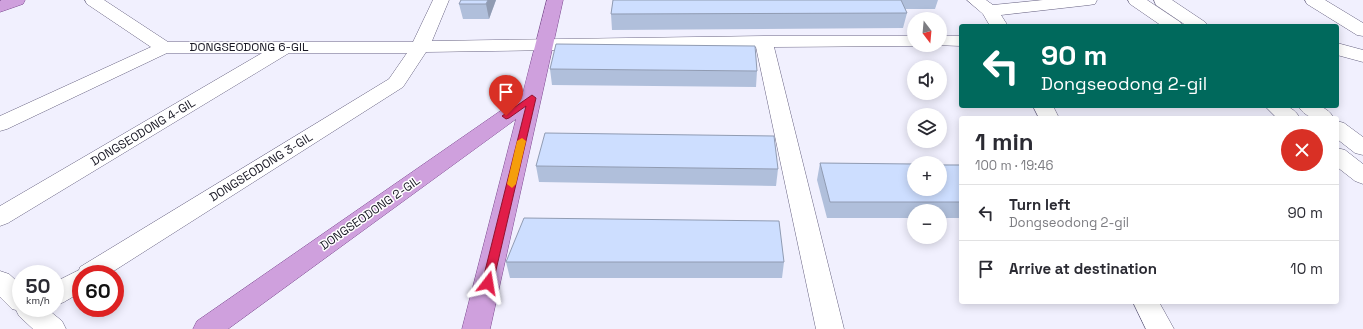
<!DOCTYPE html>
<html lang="en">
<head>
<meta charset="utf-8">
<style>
  :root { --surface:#fff; --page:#f2f2f3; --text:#2b2b33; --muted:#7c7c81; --line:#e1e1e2 }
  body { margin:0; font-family:"Space Grotesk",sans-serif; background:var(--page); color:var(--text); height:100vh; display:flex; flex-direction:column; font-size:15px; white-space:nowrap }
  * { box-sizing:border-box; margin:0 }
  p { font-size:13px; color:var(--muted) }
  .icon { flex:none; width:22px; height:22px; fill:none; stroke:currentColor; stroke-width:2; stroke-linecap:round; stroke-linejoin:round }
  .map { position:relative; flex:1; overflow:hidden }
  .panel { position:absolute; left:959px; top:116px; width:380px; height:188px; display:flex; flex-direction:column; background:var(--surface); border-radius:4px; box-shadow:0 2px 10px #0003 }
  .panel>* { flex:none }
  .top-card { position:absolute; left:959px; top:24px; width:380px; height:84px; border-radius:4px; box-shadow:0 2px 10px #0003; background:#00695c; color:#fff; overflow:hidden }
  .needle { width:26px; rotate:164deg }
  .controls { position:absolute; left:907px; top:12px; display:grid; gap:8px }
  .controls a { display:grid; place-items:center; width:40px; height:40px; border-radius:50%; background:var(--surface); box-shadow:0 2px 10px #0003; font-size:20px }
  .speed { position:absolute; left:12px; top:265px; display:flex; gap:8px; font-size:20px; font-weight:700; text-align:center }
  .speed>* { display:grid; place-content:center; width:52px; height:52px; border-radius:50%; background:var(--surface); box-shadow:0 2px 10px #0003; line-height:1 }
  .speed small { font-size:10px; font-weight:400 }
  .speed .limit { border:6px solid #d22; background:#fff; color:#111 }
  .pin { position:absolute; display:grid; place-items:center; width:34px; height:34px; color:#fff; margin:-41px -17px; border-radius:50% 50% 50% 0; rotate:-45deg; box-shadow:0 0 4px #0007 }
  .pin .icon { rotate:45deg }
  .me { position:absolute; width:44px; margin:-22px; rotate:14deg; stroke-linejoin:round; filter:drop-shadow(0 0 3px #0008) }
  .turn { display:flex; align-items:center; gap:14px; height:84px; padding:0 16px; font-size:18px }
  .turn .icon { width:52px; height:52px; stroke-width:2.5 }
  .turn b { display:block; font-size:28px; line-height:34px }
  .round { display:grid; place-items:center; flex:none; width:42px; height:42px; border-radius:21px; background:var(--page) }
  .summary { display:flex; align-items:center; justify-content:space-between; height:68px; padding:0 16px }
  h1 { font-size:24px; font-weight:700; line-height:30px }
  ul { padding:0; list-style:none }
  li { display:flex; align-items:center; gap:12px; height:56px; padding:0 16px; border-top:1px solid var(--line) }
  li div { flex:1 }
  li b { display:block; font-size:15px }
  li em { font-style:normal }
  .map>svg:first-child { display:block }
</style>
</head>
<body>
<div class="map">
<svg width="1363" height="329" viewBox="0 0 1363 329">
  <rect width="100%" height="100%" fill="#f1f0fe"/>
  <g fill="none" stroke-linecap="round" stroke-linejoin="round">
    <defs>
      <g id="minor">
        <path d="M85,0H104L168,42H413L433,0H449L432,41L764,36H914V45H920L914,46L774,47L844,329H816L756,47L426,52L403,87L109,274H81V292L64,302L55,306V282L79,270L80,267L389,79L407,53H289L8,223L0,226V206L262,53H167L7,129L0,131V116L151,47L87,4Z"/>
        <path d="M967,0H986L993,5L1043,0H1097L1095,4L1089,5L1001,15L1008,26H990L983,14Z"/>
        <path d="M1128,0H1147L1180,22L1183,26H1162L1130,4Z"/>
        <path d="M1154,0H1172L1205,22L1208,26H1187L1156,5Z"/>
        <path d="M1305,0H1325L1363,23V36L1357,35L1307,4Z"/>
        <path d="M940,36H961V46L934,45H940Z"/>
        <path d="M1337,43L1363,50V62L1337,55Z"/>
        <path d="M1033,106H1053L1059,118H1039Z"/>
        <path d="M1265,106C1281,106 1291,103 1300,118H1277Z"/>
        <path d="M1298,106C1313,106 1325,103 1334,118C1318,118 1308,121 1298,106Z"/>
        <path d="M1337,121L1344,123L1363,137V155L1355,153L1337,139Z"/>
        <path d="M1337,148L1345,150L1363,164V184L1355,181L1337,167Z"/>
        <path d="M0,271L9,274L21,285V308H46L62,321L66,329H33L19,316L16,310L12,309L0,297Z"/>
        <path d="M1133,302H1159L1174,329H1146Z"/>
      </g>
      <g id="major">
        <path d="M2,0H25L23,4L0,12V1Z"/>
        <path d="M547,0H563L490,329H462L516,119L228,329H193L197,321L522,96Z"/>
      </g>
    </defs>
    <use href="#minor" stroke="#666180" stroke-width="1"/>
    <use href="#major" stroke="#7a478e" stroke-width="1"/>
    <use href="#minor" fill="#fff" fill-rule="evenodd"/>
    <use href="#major" fill="#cfa0dd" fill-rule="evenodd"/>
  </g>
  <g fill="#b0bfdb">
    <path d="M461,0H496L489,19H463L459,4Z"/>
    <path d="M613,0H938L935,9H905L907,13L903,28L612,30L611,14Z"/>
    <path d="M550,69L757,71L756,87L552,85Z"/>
    <path d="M820,163L961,165V218H940V211H914V218H827L817,180Z"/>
    <path d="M536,166L778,169L776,186L539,182Z"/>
    <path d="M506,262H784L782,278H510Z"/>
  </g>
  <path fill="#909bb2" d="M488,0H496L489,19L486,4Z"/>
  <g fill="#cddeff" stroke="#909bb2">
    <path d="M461,0H488L486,4H459Z"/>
    <path d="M613,0H901L907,13L611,14Z"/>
    <path d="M556,44L755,46L757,71L550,69Z"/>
    <path d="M545,133L774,136L778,169L536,166Z"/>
    <path d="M820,163L914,164V189H940V165H961V202H830Z"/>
    <path d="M524,218L779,221L784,262H506Z"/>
  </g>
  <path fill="#e11d48" stroke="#92132f" d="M532,95L536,98L493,283L491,286L488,287L484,286L482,283L526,106L509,118L506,119L502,116Z"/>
  <path fill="#f59e0b" d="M522,138L526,141L516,184L512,188L507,184L517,141Z"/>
  <g text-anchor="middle" stroke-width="3" stroke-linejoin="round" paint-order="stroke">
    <g font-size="12" fill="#191824" stroke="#fff">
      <text x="249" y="51">DONGSEODONG 6-GIL</text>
      <text transform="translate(143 132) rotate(-31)" y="4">DONGSEODONG 4-GIL</text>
      <text transform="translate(261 167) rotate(-32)" y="4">DONGSEODONG 3-GIL</text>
      <text transform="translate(370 213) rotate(-35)" y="4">DONGSEODONG 2-GIL</text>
    </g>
  </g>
</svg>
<div class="controls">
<a><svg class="needle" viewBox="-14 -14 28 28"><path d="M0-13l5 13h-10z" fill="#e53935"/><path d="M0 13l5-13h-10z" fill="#7c7c81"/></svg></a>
<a><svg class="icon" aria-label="sound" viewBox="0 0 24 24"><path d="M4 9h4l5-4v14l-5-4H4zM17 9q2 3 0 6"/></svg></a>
<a><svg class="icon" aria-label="layers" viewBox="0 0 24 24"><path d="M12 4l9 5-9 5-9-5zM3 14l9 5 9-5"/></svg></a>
<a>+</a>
<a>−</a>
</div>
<div class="speed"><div>50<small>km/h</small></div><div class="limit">60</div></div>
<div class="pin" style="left:506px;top:116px;background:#d93025"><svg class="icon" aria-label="arrive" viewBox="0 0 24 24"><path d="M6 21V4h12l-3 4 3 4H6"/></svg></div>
<svg class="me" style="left:488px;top:283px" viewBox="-20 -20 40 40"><path d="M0-17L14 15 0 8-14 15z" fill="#e11d48" stroke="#fff" stroke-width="4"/></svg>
<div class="top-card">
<div class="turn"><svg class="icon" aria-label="left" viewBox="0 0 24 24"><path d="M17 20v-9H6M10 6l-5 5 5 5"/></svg><div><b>90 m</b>Dongseodong 2-gil</div></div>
</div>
<section class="panel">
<div class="summary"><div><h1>1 min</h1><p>100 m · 19:46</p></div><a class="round" style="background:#d93025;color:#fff"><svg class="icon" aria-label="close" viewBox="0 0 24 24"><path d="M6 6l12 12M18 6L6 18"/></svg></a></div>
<ul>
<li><svg class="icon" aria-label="left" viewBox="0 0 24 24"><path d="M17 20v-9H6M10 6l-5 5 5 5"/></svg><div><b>Turn left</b><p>Dongseodong 2-gil</p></div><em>90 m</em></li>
<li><svg class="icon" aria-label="arrive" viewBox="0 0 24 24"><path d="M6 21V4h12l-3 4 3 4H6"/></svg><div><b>Arrive at destination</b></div><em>10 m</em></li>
</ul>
</section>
</div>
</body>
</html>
